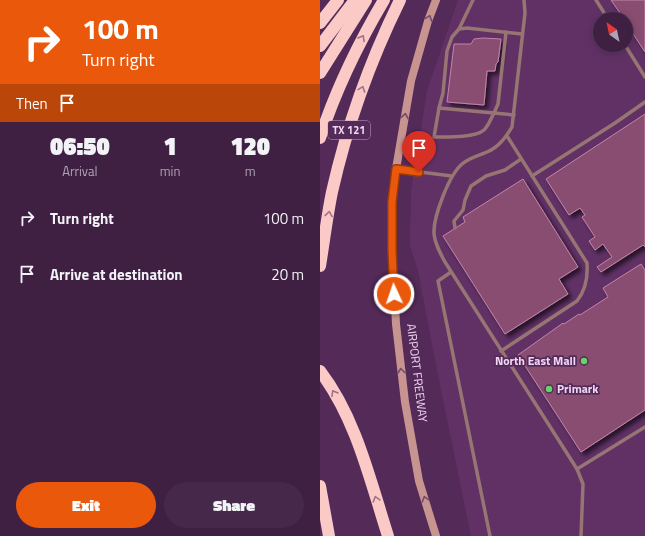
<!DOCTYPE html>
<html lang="en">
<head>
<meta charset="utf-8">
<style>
  :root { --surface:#3f2043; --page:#46284a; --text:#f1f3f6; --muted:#ada3b2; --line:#583e5c; --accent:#ea580c }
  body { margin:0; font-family:"Titillium Web",sans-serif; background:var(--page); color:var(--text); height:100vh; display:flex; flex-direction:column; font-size:15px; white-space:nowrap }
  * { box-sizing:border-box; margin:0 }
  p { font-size:13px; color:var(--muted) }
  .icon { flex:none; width:22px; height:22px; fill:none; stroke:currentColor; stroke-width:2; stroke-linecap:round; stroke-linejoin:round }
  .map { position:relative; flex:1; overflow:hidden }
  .panel { display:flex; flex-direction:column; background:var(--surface); width:320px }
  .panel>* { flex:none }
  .top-card { background:#ea580c; color:#fff; overflow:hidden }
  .needle { width:26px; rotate:327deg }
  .controls { position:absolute; left:273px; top:12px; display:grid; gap:8px }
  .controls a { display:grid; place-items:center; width:40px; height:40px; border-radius:50%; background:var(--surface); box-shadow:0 2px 10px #0003,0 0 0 1px var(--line); font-size:20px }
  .pin { position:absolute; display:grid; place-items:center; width:34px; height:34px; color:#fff; margin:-41px -17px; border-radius:50% 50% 50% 0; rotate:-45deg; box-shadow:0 0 4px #0007 }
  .pin .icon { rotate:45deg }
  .me { position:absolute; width:44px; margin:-22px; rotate:357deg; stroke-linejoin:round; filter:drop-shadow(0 0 3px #0008) }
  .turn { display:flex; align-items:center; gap:14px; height:84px; padding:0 16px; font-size:18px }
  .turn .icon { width:52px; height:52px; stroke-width:2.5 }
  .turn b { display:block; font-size:28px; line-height:34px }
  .then { display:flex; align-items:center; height:38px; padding:0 16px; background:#0003; gap:8px; font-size:15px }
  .eta { display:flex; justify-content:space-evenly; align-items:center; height:68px; text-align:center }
  .eta b { font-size:24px; font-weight:800; line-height:28px }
  .primary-button { display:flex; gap:8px; margin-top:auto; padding:8px 16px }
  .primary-button a { flex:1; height:46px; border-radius:24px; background:var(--accent); color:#fff; font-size:16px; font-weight:800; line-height:46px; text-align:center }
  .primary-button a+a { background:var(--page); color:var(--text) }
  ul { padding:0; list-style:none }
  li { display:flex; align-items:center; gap:12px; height:56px; padding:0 16px }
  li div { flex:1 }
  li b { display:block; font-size:15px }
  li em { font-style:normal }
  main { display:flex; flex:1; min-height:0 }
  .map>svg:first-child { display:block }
</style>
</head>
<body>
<main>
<section class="panel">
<div class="top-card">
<div class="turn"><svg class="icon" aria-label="right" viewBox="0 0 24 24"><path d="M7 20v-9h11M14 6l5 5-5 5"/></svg><div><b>100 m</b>Turn right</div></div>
<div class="then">Then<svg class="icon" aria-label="arrive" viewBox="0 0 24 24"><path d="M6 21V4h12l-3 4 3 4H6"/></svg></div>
</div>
<div class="eta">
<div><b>06:50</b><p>Arrival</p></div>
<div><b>1</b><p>min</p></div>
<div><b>120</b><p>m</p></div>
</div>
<ul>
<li><svg class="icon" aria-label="right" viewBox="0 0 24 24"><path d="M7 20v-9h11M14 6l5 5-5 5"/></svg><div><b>Turn right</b></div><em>100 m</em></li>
<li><svg class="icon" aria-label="arrive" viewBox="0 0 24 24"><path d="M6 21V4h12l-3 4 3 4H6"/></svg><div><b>Arrive at destination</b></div><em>20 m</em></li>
</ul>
<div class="primary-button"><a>Exit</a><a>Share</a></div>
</section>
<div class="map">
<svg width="325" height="536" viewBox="0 0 325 536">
  <defs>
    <filter id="shadow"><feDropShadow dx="3.5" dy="3.5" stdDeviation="2" flood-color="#0009"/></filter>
  </defs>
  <rect width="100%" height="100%" fill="#542a59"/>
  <path fill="#613166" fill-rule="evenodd" d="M138,0H325V536H151L118,375L98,271L90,246L91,191L107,91ZM280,19H306V45H280Z"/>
  <g fill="#894e72" stroke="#c484aa" filter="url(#shadow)">
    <path d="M291,0H325V52L306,23V19H304Z"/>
    <path d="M163,38L181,39L178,62L176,64L175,71H167L164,105L127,102L134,44H151L154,39Z"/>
    <path d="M325,114V247L323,245L281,272L277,267L292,257L283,244L275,250L269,241L275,237L262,217L265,215L260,208L249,215L226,179Z"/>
    <path d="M203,179L258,267L239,279L248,294L185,334L123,236L145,222L143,217Z"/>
    <path d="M321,264L325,270V410L261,452L198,355L243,323L244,324L259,314L260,315L288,297L283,288Z"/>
  </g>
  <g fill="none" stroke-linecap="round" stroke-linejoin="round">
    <g stroke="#967573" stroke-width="3.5">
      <path d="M204,0L205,13L192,127C185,138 179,147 167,152C158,156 149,158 142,164C129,175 113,217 114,234C115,244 120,253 125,262L257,469L325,427"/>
      <path d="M276,0L288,19"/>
      <path d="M139,29L153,0"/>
      <path d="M186,32L178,104L174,113L119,108L114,137C126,137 155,138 164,130C169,125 171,118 174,113L194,115"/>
      <path d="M305,45L325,77"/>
      <path d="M119,108L123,93L127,51L132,37L139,29L147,28L202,34"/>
      <path d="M76,169L132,176"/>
      <path d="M212,176L295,123L325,102"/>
      <path d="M135,228L134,221L143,210L145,200L151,186L166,176L185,170L201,159"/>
      <path d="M131,272L118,281L170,536"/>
      <path d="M181,351L257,301C265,291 268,277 267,263L187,136"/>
      <path d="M257,469L263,484L261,536"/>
    </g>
    <path stroke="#c89490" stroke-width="8" d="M116,536L99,481L85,402L76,324L72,250V202L76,169L91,81L108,21L116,0"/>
    <g stroke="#fbcac6" stroke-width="12">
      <path d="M0,23L18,0"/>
      <path d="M0,46L35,0"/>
      <path d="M0,73L46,0"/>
      <path d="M0,138C16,89 38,44 64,0"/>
      <path d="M0,266C4,242 7,216 12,192C27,125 50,61 80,0"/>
      <path d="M0,371C36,418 50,480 68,536"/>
      <path d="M0,486L9,536"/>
    </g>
  </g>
  <defs><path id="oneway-chevron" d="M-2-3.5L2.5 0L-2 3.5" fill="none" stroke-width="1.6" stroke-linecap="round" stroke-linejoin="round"/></defs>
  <g stroke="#774a6a">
    <use href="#oneway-chevron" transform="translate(109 18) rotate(-70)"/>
    <use href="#oneway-chevron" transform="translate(85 116) rotate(-80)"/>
    <use href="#oneway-chevron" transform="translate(81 371) rotate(-97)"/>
    <use href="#oneway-chevron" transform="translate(105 499) rotate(-107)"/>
  </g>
  <g stroke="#9f728a">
    <use href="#oneway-chevron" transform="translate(42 38) rotate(-61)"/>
    <use href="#oneway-chevron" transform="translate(42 89) rotate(-70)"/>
    <use href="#oneway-chevron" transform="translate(9 214) rotate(-81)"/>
    <use href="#oneway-chevron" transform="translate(14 393) rotate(-120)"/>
    <use href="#oneway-chevron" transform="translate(56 499) rotate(-107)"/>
  </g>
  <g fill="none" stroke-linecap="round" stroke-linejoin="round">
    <defs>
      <path id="route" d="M74,294L72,250V202L76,169L99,172"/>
    </defs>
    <use href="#route" stroke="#983908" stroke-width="10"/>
    <use href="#route" stroke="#ea580c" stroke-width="7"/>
  </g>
  <g fill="#66d466" stroke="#542a59" stroke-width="1.5">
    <circle cx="264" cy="361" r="4"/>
    <circle cx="229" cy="389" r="4"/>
  </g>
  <g text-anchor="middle" stroke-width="3.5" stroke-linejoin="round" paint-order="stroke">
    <rect fill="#542a59" stroke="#c2a3c5" stroke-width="1" x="8" y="121" width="42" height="18" rx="3"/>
    <g font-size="11" font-weight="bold" fill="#f1d7f3">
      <text x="29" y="134">TX 121</text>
    </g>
    <g font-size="12" font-weight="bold" fill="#f1d7f3" stroke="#542a59" text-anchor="end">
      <text x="256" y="365">North East Mall</text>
      <text x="237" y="393" text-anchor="start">Primark</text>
    </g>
    <g font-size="12" fill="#f1d7f3" stroke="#542a59">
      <text transform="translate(97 373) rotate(83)" y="4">AIRPORT FREEWAY</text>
    </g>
  </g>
</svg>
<div class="controls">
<a><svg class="needle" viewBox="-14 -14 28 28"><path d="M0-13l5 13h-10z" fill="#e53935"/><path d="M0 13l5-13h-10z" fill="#ada3b2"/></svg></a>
</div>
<div class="pin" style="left:99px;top:172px;background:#d93025"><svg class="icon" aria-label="arrive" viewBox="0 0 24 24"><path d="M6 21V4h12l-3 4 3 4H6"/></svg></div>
<svg class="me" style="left:74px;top:294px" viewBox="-20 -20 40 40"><circle r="17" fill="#ea580c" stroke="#fff" stroke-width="3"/><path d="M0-11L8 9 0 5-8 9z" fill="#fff"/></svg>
</div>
</main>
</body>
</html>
